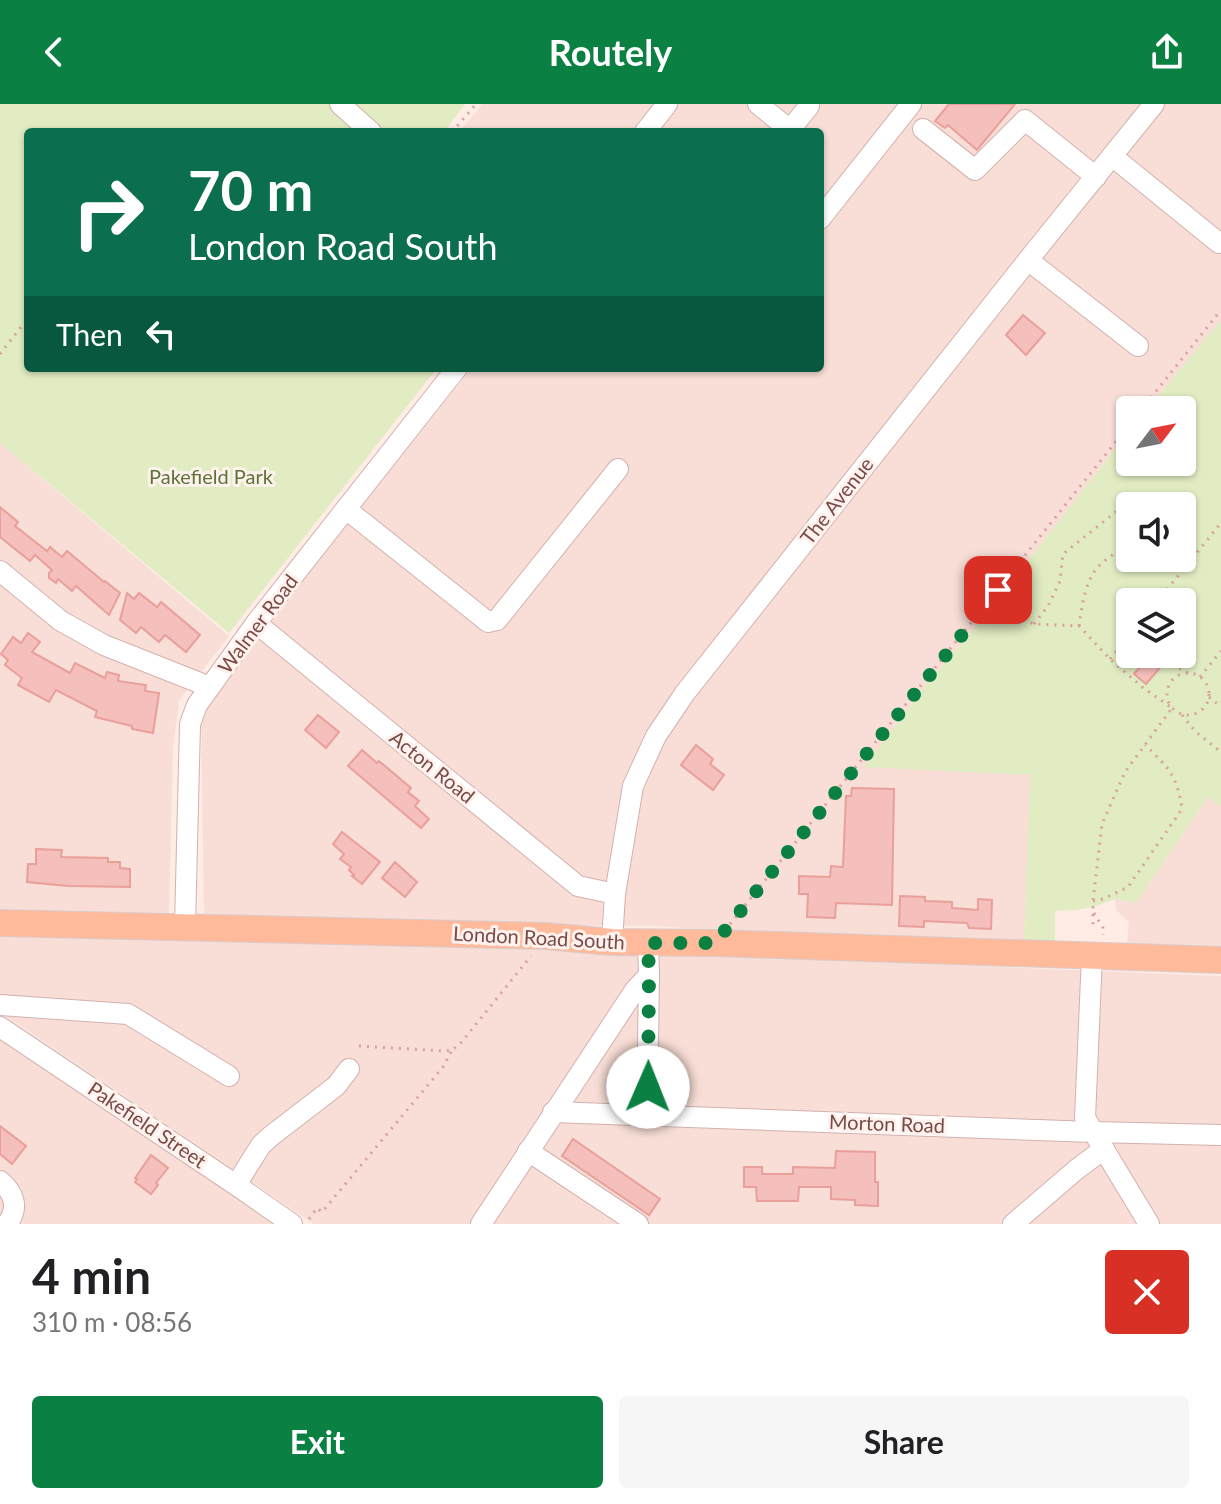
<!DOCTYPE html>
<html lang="en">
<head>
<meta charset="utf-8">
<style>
  :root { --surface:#fff; --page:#f6f6f6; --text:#202124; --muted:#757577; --accent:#0b8043 }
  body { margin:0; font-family:Lato,sans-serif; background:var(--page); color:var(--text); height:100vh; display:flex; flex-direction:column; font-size:30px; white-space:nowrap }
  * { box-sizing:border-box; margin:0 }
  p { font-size:26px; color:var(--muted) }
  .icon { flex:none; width:44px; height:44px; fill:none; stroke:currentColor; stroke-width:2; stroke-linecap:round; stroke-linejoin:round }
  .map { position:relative; height:1120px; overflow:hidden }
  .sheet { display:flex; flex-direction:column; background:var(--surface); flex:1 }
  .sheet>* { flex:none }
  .top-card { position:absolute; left:24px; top:24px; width:800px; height:244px; border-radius:8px; box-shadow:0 2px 6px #0004; background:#0b6e4f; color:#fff; overflow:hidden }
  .needle { width:52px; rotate:58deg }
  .tools { position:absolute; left:1116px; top:292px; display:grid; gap:16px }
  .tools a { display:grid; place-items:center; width:80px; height:80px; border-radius:8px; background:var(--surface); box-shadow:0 2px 6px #0004; font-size:40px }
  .pin { position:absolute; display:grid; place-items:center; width:68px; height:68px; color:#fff; margin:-34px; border-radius:16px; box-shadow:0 4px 12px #0006 }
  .me { position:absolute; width:88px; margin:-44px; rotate:1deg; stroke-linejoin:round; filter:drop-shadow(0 0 6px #0008) }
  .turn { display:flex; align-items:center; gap:28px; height:168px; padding:0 32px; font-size:36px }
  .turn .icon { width:104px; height:104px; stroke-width:2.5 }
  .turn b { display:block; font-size:56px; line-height:68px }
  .then { display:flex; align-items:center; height:76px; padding:0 32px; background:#0003; gap:16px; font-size:30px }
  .round { display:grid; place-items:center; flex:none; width:84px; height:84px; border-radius:8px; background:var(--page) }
  .summary { display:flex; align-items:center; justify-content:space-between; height:136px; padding:0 32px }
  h1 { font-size:48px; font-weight:700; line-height:60px }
  .action { display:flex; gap:16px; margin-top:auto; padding:16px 32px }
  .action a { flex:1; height:92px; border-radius:8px; background:var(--accent); color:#fff; font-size:32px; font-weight:700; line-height:92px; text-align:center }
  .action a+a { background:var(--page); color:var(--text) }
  header { display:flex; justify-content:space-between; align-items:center; height:104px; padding:0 32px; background:var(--accent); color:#fff; font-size:36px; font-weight:700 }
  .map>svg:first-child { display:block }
</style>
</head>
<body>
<header><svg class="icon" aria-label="back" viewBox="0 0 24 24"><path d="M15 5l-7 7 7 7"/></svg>Routely<svg class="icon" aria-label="share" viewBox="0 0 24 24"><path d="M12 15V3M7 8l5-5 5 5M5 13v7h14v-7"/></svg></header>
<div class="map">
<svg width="1221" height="1120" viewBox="0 0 1221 1120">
  <rect width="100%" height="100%" fill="#feece5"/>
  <g fill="#f8ded6">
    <path d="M483,0H1221V216L1147,306H1130V326L985,512L924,583L865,662L1031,670L1024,837L729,827L654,822L516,821L204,812L201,610L250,543L472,264H820V28H459Z"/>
    <path d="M0,339L229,532L179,597L173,644L169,809L0,805Z"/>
    <path d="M1209,692L1221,703V845L1127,840L1129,818L1116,806L1115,795L1136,799Z"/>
    <path d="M0,827L528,845L628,851L674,850L1221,872V1120H314L0,908Z"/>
    <path d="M0,934L284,1120H0Z"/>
  </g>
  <g fill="#e1ecc2" fill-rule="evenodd">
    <path d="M0,0H465L444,28H28V264H437L229,529L0,339Z"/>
    <path d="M1221,216V703L1208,693L1136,799L1115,795L1097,802L1076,806L1055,807V838L1024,837L1030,671L864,663L924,583L985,512L1130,326V358H1182V306H1147ZM1130,402H1182V454H1130ZM1130,498H1182V550H1130Z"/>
  </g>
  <g fill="#f5bfbb" stroke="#e99f9a" stroke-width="2">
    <path d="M949,0H1015L977,46L948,21L945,24L935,17Z"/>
    <path d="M1023,211L1045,229L1026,251L1006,231Z"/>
    <path d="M0,403L18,418L15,422L47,447L50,443L62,453L67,447L104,478L105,477L120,489L109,511L76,482L72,487L58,475L56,479L49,474V469L52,466L35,451L30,457L0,433Z"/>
    <path d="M127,489L134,495L139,489L157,503L161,498L200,531L186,548L165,531L159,538L141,523L136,529L120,516Z"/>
    <path d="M28,529L40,538L32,548L70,569L75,559L105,574L107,568L119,571L118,577L146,581L145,587L159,589L153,629L132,625V622L95,613L97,607L56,586L49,598L18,581L22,574L5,561L8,556L1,550L13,533L21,539Z"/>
    <path d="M1151,550L1164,559L1146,580L1134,570Z"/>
    <path d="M318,611L339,628L326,644L305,626Z"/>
    <path d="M696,641L713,655L710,660L724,671L713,686L681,661Z"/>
    <path d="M362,646L377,659L379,657L411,684L408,688L419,697L415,702L429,715L421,724L348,662Z"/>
    <path d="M852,684L894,685L892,801L836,799L835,814L807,813L808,790H799V772L830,773L831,762L843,763L846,692H851Z"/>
    <path d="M342,728L380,758L362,780L352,772L354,771L349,766L351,763L340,755L344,750L333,740Z"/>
    <path d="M36,745L62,746L61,753L108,754V758H120V764L130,765V783L68,782L27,778L28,760H36Z"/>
    <path d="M395,758L417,778L405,793L382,774Z"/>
    <path d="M900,792L925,793V797L952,798V804L978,806V795L992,796L991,825L969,824L967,819L924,817V823L899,822Z"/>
    <path d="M0,1022L26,1042L12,1060L0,1050Z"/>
    <path d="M573,1035L660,1095L649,1111L562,1052Z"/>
    <path d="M836,1047L875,1048V1078H878V1102L855,1101V1096L831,1095V1083H799L798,1097H757L756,1083H744V1063H762V1070H793V1063L835,1064Z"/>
    <path d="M151,1051L168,1064L156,1079L158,1081L151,1090L135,1078L137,1075L135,1074Z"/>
  </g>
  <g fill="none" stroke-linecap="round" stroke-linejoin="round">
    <defs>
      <g id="minor">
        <path d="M340,0L371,28"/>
        <path d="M758,0L790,26L809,2"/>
        <path d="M923,25L975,66L1025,16L1096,73"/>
        <path d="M645,28L667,0"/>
        <path d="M1112,52L1219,139"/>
        <path d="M820,115L911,0"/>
        <path d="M1028,156L1138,242"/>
        <path d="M346,405L488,518L497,516L618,365"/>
        <path d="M0,467L61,517L104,541L210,583"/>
        <path d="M256,519L578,782L615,790"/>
        <path d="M185,822L190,620L197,601L256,519L457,264"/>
        <path d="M612,838L615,790L633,682L656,632L685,589L1028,156L1154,0"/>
        <path d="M1092,851L1085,1014L1149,1120"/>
        <path d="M0,901L128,910L229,972"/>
        <path d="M0,923L236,1081L292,1120"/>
        <path d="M553,1008L1093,1028L1221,1031"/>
        <path d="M647,1012L649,871L648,839"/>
        <path d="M528,1047L638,1120"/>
        <path d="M0,1077C15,1089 19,1105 7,1120"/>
        <path d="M236,1081L261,1041L271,1032L336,982L349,965"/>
        <path d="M481,1120L635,886L649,871"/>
        <path d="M1013,1120L1077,1065L1104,1045"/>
      </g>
      <path id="major" d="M0,819L545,832L612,838L715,839L1221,856"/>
    </defs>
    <use href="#minor" stroke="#d3b1ad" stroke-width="22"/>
    <use href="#major" stroke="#d9cccc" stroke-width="28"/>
    <g stroke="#daa19d" stroke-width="3" stroke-dasharray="2 6" stroke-linecap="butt">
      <path d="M452,28L476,0"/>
      <path d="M0,250L28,214"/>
      <path d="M1141,306L1221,206"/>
      <path d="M1009,472L1019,485"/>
      <path d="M1157,498L1221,419"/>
      <path d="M986,501L1034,520L1079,522L1110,555L1142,583L1172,604L1125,668L1102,720L1093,797V824"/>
      <path d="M1034,520L1048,502L1060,477L1063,450L1117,407L1128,409L1130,411"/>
      <path d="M1079,522C1082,502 1085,476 1099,462C1108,453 1120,446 1130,439"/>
      <path d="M1160,550L1170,559L1188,569"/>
      <path d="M1110,555L1130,530"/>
      <circle cx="1188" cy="590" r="21"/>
      <path d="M1200,573L1221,547"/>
      <path d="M1209,593L1221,603"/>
      <path d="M1182,611L1196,628L1221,648"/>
      <path d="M1093,797L1103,795L1128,783L1182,705C1177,671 1169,664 1145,641"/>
      <path d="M1094,809L1103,824V831"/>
      <path d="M730,820L1130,320"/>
      <path d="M359,942L444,947L452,946L460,940L531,852"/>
      <path d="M309,1115L317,1104L322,1108L443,963L452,946"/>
    </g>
    <use href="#minor" stroke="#fff" stroke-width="20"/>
    <use href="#major" stroke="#ffb99b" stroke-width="26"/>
  </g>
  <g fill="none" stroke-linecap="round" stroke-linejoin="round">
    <path stroke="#0b8043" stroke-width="14" stroke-dasharray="0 25.2" d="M648,983L649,871L648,839H715L998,486"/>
  </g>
  <g text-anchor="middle" stroke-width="6" stroke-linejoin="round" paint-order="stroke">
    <g font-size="20" fill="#5d733a" stroke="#fff2ed">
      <text x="211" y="380">Pakefield Park</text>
    </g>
    <g font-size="20" fill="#794a48" stroke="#fff2ed">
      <text transform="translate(837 397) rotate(-52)" y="7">The Avenue</text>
      <text transform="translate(258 520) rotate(-53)" y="7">Walmer Road</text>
      <text transform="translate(432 663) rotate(39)" y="7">Acton Road</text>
      <text transform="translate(539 834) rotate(3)" y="7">London Road South</text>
      <text transform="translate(887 1020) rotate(2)" y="7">Morton Road</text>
      <text transform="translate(147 1021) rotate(34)" y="7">Pakefield Street</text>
    </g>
  </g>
</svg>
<div class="tools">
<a><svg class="needle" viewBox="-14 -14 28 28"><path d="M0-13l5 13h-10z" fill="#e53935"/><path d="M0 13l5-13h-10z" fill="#757577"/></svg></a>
<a><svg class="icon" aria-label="sound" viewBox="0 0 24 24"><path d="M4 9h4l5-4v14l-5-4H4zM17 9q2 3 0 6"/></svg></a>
<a><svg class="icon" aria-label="layers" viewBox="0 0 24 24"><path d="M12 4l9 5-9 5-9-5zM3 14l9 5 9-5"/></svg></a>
</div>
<div class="pin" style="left:998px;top:486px;background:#d93025"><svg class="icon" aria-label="arrive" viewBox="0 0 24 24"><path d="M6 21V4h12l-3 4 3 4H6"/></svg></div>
<svg class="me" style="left:648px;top:983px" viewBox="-20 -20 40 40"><circle r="19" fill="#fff"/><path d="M0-13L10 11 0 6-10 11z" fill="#0b8043"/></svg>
<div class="top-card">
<div class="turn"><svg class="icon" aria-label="right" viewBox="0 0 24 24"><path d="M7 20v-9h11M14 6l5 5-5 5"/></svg><div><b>70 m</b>London Road South</div></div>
<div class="then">Then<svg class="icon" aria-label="left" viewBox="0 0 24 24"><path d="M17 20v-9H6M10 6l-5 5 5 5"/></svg></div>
</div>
</div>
<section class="sheet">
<div class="summary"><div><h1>4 min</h1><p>310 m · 08:56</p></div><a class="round" style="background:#d93025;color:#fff"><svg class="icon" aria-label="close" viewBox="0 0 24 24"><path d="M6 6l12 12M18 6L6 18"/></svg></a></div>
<div class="action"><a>Exit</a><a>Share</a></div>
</section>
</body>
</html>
